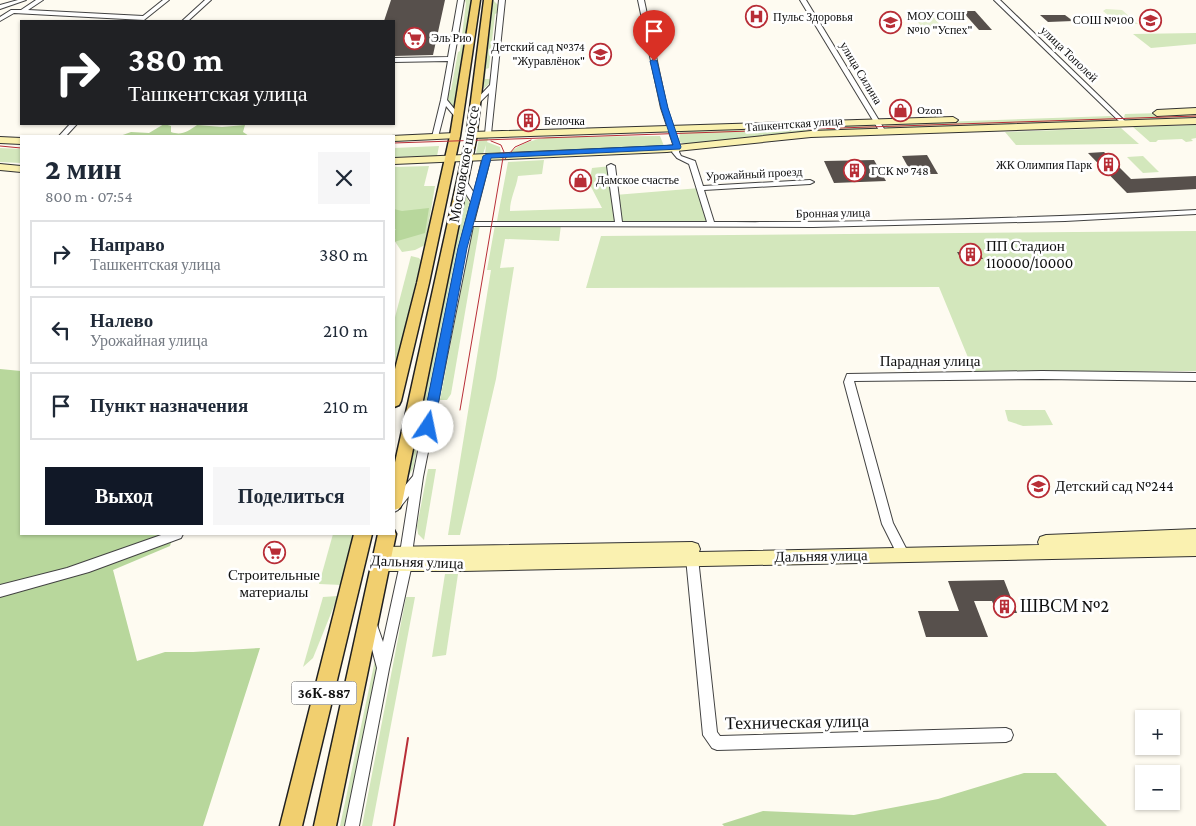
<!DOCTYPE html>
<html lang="ru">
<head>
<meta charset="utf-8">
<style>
  :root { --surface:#fff; --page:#f6f6f7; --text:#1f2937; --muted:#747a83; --line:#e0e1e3; --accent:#111827 }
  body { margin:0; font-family:"Crimson Pro",serif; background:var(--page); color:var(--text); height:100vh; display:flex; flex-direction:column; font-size:19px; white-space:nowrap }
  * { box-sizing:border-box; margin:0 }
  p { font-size:16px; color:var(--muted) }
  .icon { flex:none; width:28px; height:28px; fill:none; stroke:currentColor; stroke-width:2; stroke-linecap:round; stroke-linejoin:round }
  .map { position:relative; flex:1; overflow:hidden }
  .sheet { position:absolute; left:20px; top:135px; width:375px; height:400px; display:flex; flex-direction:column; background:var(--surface); border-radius:0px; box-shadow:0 1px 4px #0004 }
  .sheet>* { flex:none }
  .guide { position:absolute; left:20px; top:20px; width:375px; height:105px; border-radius:0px; box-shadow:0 1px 4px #0004; background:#202124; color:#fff; overflow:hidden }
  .tools { position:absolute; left:1135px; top:710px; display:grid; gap:10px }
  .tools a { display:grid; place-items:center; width:45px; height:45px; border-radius:0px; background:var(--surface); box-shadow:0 1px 4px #0004; font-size:25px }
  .pin { position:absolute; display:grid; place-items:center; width:42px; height:42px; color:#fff; margin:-51px -21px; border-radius:50% 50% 50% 0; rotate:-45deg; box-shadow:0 0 5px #0007 }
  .pin .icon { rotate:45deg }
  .me { position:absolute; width:55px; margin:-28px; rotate:11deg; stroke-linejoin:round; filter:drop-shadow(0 0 4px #0008) }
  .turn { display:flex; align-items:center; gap:18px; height:105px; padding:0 25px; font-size:22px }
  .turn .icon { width:65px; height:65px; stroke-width:2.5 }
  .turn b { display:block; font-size:35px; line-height:42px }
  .round { display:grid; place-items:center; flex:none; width:52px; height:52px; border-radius:0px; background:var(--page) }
  .overview { display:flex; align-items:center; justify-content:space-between; height:85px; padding:0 25px }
  h1 { font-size:30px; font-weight:800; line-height:38px }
  .action { display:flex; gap:10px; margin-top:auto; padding:10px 25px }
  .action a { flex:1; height:58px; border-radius:0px; background:var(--accent); color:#fff; font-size:20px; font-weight:800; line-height:58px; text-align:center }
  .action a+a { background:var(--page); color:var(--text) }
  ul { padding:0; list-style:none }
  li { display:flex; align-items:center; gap:15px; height:68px; margin:0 10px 8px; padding:0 15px; border:2px solid var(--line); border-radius:0px }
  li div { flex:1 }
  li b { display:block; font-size:19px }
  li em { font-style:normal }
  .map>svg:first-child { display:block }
</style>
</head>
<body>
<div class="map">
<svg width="1196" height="826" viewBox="0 0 1196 826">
  <rect width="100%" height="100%" fill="#fefbf1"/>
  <g fill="#d3e7bc">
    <path d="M465,0H472L456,100L453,107L447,99L449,90H451L458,52L460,51L466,3Z"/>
    <path d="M493,0L498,5L497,13L495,14L489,68L486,69L485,79H490V83L480,92Z"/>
    <path d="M1196,33V44L1151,48L1133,34Z"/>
    <path d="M1196,112V117L1130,120L1124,117L1125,114Z"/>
    <path d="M1111,116L1116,120L891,129L886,127L885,124Z"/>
    <path d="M872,124L876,128L778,134L686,144L679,142L680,130Z"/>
    <path d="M1196,125V138L1191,139L1193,141L1186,142L1182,139L1158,140L1156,142H1150L1133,127Z"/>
    <path d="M1121,128L1139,144L1016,145L1005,132Z"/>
    <path d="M489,136L487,142L500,147L501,154H485L486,145L483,154H476L479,138Z"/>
    <path d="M660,136L664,146L661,147L510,152C522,143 533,140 548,137Z"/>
    <path d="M439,146L437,156L394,157V148Z"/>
    <path d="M0,148L21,149V163L0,162Z"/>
    <path d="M1143,156L1159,172L1143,173L1127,157Z"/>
    <path d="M544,160L542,174L518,176C516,189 510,198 510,211L602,208L589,183L592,168L611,166L615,195L700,188L711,224L561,225L559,241L505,239L500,268L514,267L496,379L460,535H448L491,270H487L495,225H500L503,221H497L508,162Z"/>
    <path d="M429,166L424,186H435L425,245L415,250L402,252L394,240V167Z"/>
    <path d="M465,194L470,204L457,249L413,469L405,481Z"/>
    <path d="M480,225L451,394L447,400H440L473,228Z"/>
    <path d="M1196,231V371L974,372L939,287L586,288L601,236Z"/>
    <path d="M411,256L419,258L421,261L398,356L394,363V321Z"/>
    <path d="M1005,410H1045L1053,425L1023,426L1008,421Z"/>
    <path d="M428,469H436L424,540L418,534L417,526Z"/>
    <path d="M333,534H354L342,585L319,584Z"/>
    <path d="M445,574H458L446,655L432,657Z"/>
    <path d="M338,596L313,658L303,667L323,597Z"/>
    <path d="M406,597H415L372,826H362Z"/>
    <path d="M375,660L377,672L347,826H340Z"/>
  </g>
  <g fill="#b8d79c">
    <path d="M164,124L171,126V132C182,136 188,131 197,125L222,127L245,125L243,132L249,136H120L131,132L149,133Z"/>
    <path d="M429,208L425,233L394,242V232L396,229H394V209L402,211Z"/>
    <path d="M0,369L21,371V534H174L170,546L113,570L137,661L165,652H193L260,648L203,826H0Z"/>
    <path d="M1024,773H1056L1107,826H724L722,824L763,811L854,815L938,799Z"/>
  </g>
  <g fill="#e4efce">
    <path d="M1106,9L1122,10L1138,24H1119L1103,11Z"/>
    <path d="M918,14L932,15L943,29C928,34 921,27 913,16Z"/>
  </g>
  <g fill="#57504c">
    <path d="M391,0H445L433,55L394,56V21H384Z"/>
    <path d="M962,11H975L992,30H979Z"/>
    <path d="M1040,15H1065L1073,21L1048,22Z"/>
    <path d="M1104,152L1131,179L1196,176V189L1127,193L1088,153Z"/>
    <path d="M927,155L938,174H912L902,156Z"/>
    <path d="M874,160L886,181L834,183L824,161Z"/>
    <path d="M957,252H979L983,259H961Z"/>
    <path d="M1004,580L1017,613H997L992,601H974L988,637H926L918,611H959L948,581Z"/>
  </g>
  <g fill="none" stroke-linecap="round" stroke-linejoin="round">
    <defs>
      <g id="street">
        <path d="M18,0H26L0,9V5Z"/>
        <path d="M36,0H43L28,10L143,16L163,0H169L144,20L14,13L0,21V17L11,10H21Z"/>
        <path d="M205,0H211L188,21H182Z"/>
        <path d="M458,0H464L447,100L461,117L456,118L446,106L438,137L435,139L432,137L441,100L448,61L394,62V58L448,57Z"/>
        <path d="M499,0H505L491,134L488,136L485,134L489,93L477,105L472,104L490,85Z"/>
        <path d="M638,0H644L667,108L680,147L679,152L681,156L695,161L703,186L810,180L814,182L810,184L704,190L714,222C875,223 1036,218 1196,210V214L1065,221L813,227L473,226L423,477L412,553L410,557L406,558L402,557L400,553L409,496L398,510L394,512V499L413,476L459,248L471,202L458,181L459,179H465L474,193L483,156L489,155L491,156L474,222H615L607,166L611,164L615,166L622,222H707L689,164L677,158L672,152L674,147L661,108Z"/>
        <path d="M800,0H806L886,132L885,133L880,132Z"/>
        <path d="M994,0H1000L1127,123V125H1123Z"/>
        <path d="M70,124H77L66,136H59Z"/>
        <path d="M1042,371L1196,373V381L1042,379L854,381L893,523L909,554L907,558L903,559L899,558L882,524L844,382L847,374Z"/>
        <path d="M164,534H183L181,538L89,572L0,597V585L67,568Z"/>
        <path d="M692,553L696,554L698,558L717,732L720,736L1006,728L1011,730L1013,735L1011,740L1006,742L717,750L712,748L703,735L686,558L688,554Z"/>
        <path d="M406,559L410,560L412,564L389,669L359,826H345L377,668L366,626L368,622L372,620L376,622L383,642L400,564L402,560Z"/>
      </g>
      <g id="secondary">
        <path d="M1196,108V114L1157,116L1153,113L1157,110Z"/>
        <path d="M953,117L958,120L956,122L472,138L467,135L472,132Z"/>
        <path d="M1196,118V124L811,137L667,152L394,164V158L667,146L811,131Z"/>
        <path d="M455,133L460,136L458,138L394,141V136H391Z"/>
        <path d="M0,137L21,138V144L0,143Z"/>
        <path d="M0,164L21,166V172L0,170Z"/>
        <path d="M1196,529V556L463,571H381L375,569L373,564L377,558L375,554L377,549L383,547L692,542L698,544L700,549L699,552L1039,545L1038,542L1040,537L1046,535Z"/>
      </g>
      <g id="primary">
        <path d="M472,0H480L460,136L429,283L401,401L399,405L394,407V373L417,283L450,136Z"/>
        <path d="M484,0H492L476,140L402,503L400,508L394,510V467L466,140Z"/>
        <path d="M394,530L396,534L336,826H314L378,534H394Z"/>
        <path d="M354,534H372L302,826H280Z"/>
      </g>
    </defs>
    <use href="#street" stroke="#424242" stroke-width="2"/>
    <use href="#secondary" stroke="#313131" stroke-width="2"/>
    <use href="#primary" stroke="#202020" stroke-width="3"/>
    <use href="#street" fill="#fff" fill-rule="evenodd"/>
    <use href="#secondary" fill="#faf1b0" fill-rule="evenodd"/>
    <use href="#primary" fill="#f1cf6f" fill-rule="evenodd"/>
    <g stroke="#b82e37" stroke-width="1">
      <path d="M394,143L1196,116"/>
      <path d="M0,146L21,148"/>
      <path d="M505,159L515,147L531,140"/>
      <path d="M460,410L504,152L501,145L491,141"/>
    </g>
    <path stroke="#b82e37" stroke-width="2" d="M394,826L408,738"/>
  </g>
  <path fill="#1a73e8" stroke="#114b97" d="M654,59L657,61L668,108L681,147L680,149L491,158L467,248L434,427L428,431L424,430L422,427L458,248L483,156L487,154L673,145L661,108L650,61Z"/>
  <defs>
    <symbol id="hospital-ring" viewBox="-11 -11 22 22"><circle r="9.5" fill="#fff" stroke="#b82e37" stroke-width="1.5"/><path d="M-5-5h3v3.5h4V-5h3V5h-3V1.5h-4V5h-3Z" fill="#b82e37"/></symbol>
    <symbol id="school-ring" viewBox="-11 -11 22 22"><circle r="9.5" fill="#fff" stroke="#b82e37" stroke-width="1.5"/><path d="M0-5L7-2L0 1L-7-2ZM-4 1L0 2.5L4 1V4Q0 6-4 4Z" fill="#b82e37"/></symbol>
    <symbol id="supermarket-ring" viewBox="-11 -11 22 22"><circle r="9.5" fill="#fff" stroke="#b82e37" stroke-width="1.5"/><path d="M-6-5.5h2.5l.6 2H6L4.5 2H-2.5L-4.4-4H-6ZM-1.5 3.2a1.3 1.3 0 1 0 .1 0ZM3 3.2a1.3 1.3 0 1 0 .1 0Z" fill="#b82e37"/></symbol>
    <symbol id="shop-ring" viewBox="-11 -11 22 22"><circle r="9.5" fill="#fff" stroke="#b82e37" stroke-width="1.5"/><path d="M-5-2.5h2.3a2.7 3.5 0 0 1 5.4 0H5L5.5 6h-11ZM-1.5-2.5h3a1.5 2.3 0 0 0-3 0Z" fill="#b82e37"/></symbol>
    <symbol id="building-ring" viewBox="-11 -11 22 22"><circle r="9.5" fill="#fff" stroke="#b82e37" stroke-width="1.5"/><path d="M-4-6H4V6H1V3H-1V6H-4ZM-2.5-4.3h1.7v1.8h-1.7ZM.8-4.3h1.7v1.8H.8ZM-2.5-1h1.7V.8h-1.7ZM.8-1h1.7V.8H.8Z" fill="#b82e37"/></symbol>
  </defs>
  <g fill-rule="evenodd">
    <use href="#hospital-ring" x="744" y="4" width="25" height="25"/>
    <use href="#school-ring" x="1138" y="8" width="25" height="25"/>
    <use href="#school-ring" x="878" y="10" width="25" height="25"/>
    <use href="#supermarket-ring" x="402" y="26" width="25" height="25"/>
    <use href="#school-ring" x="588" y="42" width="25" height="25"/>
    <use href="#shop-ring" x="888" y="98" width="25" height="25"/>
    <use href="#building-ring" x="516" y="108" width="25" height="25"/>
    <use href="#building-ring" x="1096" y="152" width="25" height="25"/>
    <use href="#building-ring" x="842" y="158" width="25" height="25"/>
    <use href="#shop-ring" x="568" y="168" width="25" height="25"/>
    <use href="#building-ring" x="958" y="242" width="25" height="25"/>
    <use href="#school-ring" x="1026" y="474" width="25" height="25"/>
    <use href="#supermarket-ring" x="262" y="540" width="25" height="25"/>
    <use href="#building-ring" x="992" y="594" width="25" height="25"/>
  </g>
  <g text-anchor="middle" stroke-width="5" stroke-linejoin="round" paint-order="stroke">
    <g font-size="12" fill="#0f0f0f" stroke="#fff" text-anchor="start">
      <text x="907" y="20">МОУ СОШ<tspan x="907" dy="14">№10 "Успех"</tspan></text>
      <text x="773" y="21">Пульс Здоровья</text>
      <text x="1134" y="24" text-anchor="end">СОШ №100</text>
      <text x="431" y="42">Эль Рио</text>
      <text x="585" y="51" text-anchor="end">Детский сад №374<tspan x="585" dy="14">"Журавлёнок"</tspan></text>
      <text x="917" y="114">Ozon</text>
      <text x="544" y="125">Белочка</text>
      <text x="1092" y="169" text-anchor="end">ЖК Олимпия Парк</text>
      <text x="871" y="175">ГСК № 748</text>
      <text x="596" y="184">Дамское счастье</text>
    </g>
    <g font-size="12" fill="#0f0f0f" stroke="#fff">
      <text transform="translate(1069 54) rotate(44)" y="4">улица Тополей</text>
      <text transform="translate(861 73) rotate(59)" y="4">улица Силина</text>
      <text transform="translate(794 124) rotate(-4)" y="4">Ташкентская улица</text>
      <text transform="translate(754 174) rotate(-3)" y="4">Урожайный проезд</text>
      <text transform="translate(833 213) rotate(-1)" y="4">Бронная улица</text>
    </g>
    <rect fill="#fff" stroke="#575757" stroke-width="1" x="291.5" y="681.5" width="65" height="23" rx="4"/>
    <g font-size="14" font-weight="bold" fill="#0f0f0f">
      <text x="324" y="698">36К-887</text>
    </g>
    <g font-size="15" fill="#0f0f0f" stroke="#fff">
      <text transform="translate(464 164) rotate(-80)" y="5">Московское шоссе</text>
      <text x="930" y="366">Парадная улица</text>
      <text transform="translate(821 556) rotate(-1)" y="5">Дальняя улица</text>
      <text transform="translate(417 562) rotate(2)" y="5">Дальняя улица</text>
    </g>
    <g font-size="15" fill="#0f0f0f" stroke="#fff" text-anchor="start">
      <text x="986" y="251">ПП Стадион<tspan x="986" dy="17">110000/10000</tspan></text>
      <text x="1055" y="491">Детский сад №244</text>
      <text x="274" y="580" text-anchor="middle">Строительные<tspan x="274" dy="17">материалы</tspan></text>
    </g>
    <g font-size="18" fill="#0f0f0f" stroke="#fff" text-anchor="start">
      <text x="1020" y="612">ШВСМ №2</text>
    </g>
    <g font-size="18" fill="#0f0f0f" stroke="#fff">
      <text transform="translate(797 722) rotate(-1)" y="6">Техническая улица</text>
    </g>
  </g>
</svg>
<div class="tools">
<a>+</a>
<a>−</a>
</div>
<div class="pin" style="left:654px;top:61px;background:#d93025"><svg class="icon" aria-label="arrive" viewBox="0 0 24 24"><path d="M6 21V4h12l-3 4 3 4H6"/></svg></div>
<svg class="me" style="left:428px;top:427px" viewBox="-20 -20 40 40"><circle r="19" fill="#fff"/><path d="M0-13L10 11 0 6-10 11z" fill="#1a73e8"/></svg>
<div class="guide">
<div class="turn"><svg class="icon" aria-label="right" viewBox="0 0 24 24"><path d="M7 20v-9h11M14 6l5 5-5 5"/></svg><div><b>380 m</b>Ташкентская улица</div></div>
</div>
<section class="sheet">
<div class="overview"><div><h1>2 мин</h1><p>800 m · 07:54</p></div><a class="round"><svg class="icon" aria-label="close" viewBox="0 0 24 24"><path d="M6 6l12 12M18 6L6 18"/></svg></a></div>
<ul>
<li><svg class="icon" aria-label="right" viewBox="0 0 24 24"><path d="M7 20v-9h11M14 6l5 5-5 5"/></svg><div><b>Направо</b><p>Ташкентская улица</p></div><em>380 m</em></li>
<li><svg class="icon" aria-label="left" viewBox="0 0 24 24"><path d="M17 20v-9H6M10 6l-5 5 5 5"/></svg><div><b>Налево</b><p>Урожайная улица</p></div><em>210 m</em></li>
<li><svg class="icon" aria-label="arrive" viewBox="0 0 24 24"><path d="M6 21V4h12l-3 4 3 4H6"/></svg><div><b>Пункт назначения</b></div><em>210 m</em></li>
</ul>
<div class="action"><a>Выход</a><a>Поделиться</a></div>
</section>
</div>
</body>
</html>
